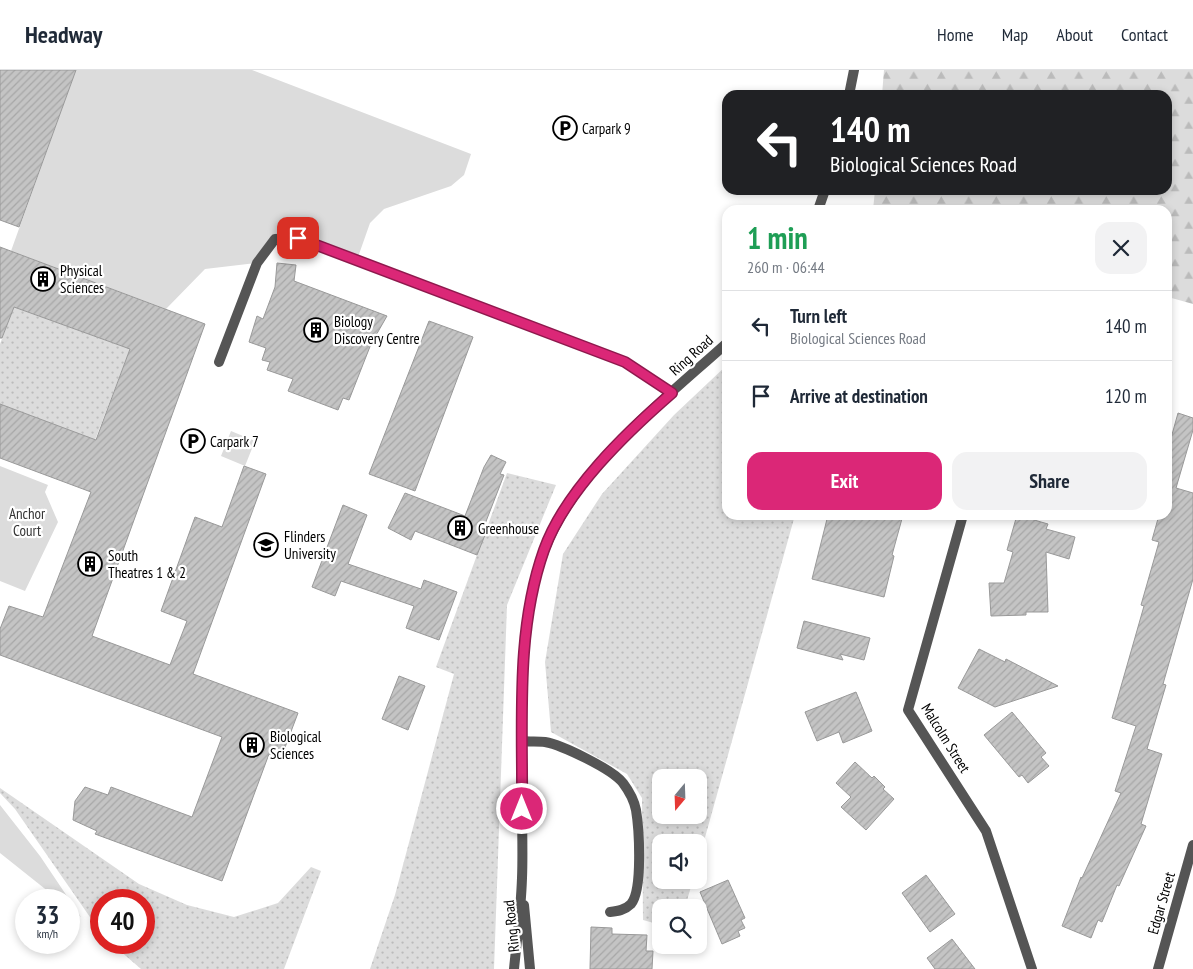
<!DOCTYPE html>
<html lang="en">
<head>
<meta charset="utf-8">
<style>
	:root { --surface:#fff; --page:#f2f2f3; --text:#1f2937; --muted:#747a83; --line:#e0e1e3; --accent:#db2777 }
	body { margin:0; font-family:"PT Sans Narrow",sans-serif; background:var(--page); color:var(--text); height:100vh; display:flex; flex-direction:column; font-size:19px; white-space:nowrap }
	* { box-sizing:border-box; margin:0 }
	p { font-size:16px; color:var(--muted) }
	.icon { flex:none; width:28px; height:28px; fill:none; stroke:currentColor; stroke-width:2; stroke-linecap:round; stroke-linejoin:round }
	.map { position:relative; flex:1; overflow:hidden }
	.details { position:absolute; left:722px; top:135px; width:450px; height:315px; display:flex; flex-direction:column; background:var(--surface); border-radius:15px; box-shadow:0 2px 8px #0003 }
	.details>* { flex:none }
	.top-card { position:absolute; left:722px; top:20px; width:450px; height:105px; border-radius:15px; box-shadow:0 2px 8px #0003; background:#202124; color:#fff; overflow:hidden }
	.needle { width:32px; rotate:199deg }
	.tools { position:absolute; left:652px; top:699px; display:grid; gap:10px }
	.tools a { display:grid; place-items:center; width:55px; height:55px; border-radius:10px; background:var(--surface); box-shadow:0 2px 8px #0003; font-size:25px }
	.speed { position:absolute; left:15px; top:819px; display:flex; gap:10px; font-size:25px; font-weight:700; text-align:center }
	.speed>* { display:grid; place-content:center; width:65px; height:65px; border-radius:50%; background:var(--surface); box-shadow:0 2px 8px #0003; line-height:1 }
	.speed small { font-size:12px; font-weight:400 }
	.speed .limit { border:8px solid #d22; background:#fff; color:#111 }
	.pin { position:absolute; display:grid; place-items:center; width:42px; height:42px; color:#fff; margin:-21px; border-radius:10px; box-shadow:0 2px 8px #0006 }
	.me { position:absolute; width:55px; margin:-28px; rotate:0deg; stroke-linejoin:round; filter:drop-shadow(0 0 4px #0008) }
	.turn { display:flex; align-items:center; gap:18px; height:105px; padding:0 25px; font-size:22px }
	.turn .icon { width:65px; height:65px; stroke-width:2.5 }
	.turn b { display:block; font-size:35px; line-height:42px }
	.round { display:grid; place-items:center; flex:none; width:52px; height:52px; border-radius:15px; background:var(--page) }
	.summary { display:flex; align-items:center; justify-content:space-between; height:85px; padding:0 25px }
	h1 { font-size:30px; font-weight:700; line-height:38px; color:#1e9e55 }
	.primary-button { display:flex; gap:10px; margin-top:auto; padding:10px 25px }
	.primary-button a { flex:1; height:58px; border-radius:15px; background:var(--accent); color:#fff; font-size:20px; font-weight:700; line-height:58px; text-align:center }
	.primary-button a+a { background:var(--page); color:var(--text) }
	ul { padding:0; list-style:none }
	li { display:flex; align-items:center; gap:15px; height:70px; padding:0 25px; border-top:1px solid var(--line) }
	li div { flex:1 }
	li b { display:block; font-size:19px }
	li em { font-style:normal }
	header { display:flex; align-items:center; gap:30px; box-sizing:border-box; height:70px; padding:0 25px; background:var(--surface); border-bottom:1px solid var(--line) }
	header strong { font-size:24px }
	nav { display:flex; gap:28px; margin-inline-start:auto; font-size:18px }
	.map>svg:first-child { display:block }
	.grass { fill:url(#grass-dots); fill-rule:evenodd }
	.forest { fill:url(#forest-firs) }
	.green { fill:#dcdcdc }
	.building { fill:url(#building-hatch); stroke:#999 }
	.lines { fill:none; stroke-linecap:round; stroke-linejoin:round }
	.service { stroke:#555; stroke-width:10 }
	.minor { stroke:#555; stroke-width:10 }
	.tertiary { stroke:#555; stroke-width:10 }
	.route-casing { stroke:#8e194d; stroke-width:12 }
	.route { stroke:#db2777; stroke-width:9 }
	.labels { text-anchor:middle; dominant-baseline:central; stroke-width:4.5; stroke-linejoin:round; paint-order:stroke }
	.poi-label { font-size:15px; fill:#000; stroke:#fff; text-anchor:start }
	.street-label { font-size:15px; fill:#000; stroke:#fff }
	.park-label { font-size:15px; fill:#333; stroke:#fff }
</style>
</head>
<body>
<header>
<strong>Headway</strong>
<nav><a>Home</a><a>Map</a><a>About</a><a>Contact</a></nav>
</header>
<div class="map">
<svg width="1193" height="899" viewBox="0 0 1193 899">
	<defs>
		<pattern id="grass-dots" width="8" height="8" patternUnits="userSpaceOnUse" patternTransform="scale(1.25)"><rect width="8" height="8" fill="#dcdcdc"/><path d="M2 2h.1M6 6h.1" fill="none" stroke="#bbb" stroke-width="1.8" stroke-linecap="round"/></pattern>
		<pattern id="forest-firs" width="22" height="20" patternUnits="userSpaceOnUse" patternTransform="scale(1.25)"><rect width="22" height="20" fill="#dcdcdc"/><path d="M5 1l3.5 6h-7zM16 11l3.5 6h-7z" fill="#bbb"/></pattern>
		<pattern id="building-hatch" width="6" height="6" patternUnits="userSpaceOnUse" patternTransform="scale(1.25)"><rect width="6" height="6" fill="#c4c4c4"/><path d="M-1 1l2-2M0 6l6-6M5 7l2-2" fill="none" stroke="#a7a7a7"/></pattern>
	</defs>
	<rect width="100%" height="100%" fill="#fff"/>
	<!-- grass -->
	<path class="grass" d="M14,237L130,279L95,370L0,334V274Z
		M727,295L728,445H795L699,789V772H661V810H693L685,837L661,838V855L643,850L642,728L627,704L551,662L545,592L563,484L602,424L674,345ZM661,708H699V745H661Z
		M507,403L556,415L507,535L494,899H370L395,825L454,604L436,597Z
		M0,718L139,814L187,835L234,847L278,833L311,797L321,801L284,899H141L111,873L144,872V830H101V863L15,739L0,723Z"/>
	<!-- forest -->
	<path class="forest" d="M884,0H1193V234L1168,227V140H873L875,120H1168V25H882Z"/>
	<!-- green -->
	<path class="green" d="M76,0H252L471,84L464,105L451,116L384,139L370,153L357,190L298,168L275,169L257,193L205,199L166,239L11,181Z
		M231,361L255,371L245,396L221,386Z
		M0,396L48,415L45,422L58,452L25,521L0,511Z
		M0,735L40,786L81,847L69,838V830H59L0,783Z"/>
	<!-- building -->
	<path class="building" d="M0,0H76L19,157L0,150Z
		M0,177L205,254L92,566L170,595L187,551L161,541L195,447L222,457L244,396L266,404L193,604L298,643L281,688L269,684L222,811L95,764L97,761L73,750L75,731L85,717L108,725L111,717L192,747L222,667L0,585V559L9,536L43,547L91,422L0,388V334L96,370L130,279L14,237L2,268H0Z
		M277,193L296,195L294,211L387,246L371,274L349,330L343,328L338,340L288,321L293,309L267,300L270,292L262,290L266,278L249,272L257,246L263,249L275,217Z
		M429,251L473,267L415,421L369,404Z
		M1178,343L1193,348V360L1176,418L1193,423V509L1163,614L1166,615L1147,679L1162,684L1141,754L1146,756L1119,816L1117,815L1102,852L1098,850L1091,868L1062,856L1081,807L1082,808L1121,723L1115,721L1136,656L1112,648L1144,536L1141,535L1159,472L1152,470L1159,445H1168V379Z
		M491,385L506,392L500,404L504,405L485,454L489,455L477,485L415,461L411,470L388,458L405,423L465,446L484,397Z
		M343,435L367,445L348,494L421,519L424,510L457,522L439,570L406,558L414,536L341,511L335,526L312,517Z
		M828,445H903L892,485L894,486L884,527L812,509Z
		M1017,445L1048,454L1046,459L1075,467L1069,489L1046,482L1048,542H1026V545L991,546L989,513H1004L1013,482L1007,480Z
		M804,551L870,568L864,590L840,584L843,590L797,578Z
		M979,579L1005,592L1006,589L1058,616L995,637L958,618Z
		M399,606L425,616L408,660L382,649Z
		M856,622L872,661L843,673L839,662L817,671L805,642Z
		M1012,642L1046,683L1041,687L1049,696L1028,713L1022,705L1019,707L984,665Z
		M855,692L872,708L874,706L885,717L883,719L894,729L866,760L841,737L851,727L836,713Z
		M926,805L955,844L930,862L902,823Z
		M728,810L745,848L741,850L745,858L738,861L740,866L722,874L700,822Z
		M591,857L612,858V864L647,865L646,881H653L652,899H590Z
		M952,869L975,899H935L927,888Z"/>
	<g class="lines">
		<!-- service -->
		<path class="service" d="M522,671C530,672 538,671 545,672C562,675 612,699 623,713C629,721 634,730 636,740C639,758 643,820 631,834C625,840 618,841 610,842"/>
		<!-- minor -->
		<path class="minor" d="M219,292L257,193L275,169L298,168L625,292L672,323
			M963,445L908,640L986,761L1032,899
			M1158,899L1193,775"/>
		<!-- tertiary -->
		<path class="tertiary" d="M849,25L854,0
			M818,140L825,120
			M524,835L530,899
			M514,899C517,869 521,839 522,808C523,784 522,760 522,736C523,649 513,532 557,453C597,381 667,327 728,272"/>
	</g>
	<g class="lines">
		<!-- route casing -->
		<g class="route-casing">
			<path id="route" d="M298,168L625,292L672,323C626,363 565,421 544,480C515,562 523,653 522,739"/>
		</g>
		<!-- route -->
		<use href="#route" class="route"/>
	</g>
	<!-- icons -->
	<defs>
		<g id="parking-ring" transform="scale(1.25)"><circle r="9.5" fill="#fff" stroke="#000" stroke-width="1.5"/><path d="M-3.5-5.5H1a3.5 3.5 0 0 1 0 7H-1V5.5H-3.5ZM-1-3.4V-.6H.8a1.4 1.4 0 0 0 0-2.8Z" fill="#000"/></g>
		<g id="building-ring" transform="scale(1.25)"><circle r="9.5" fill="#fff" stroke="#000" stroke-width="1.5"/><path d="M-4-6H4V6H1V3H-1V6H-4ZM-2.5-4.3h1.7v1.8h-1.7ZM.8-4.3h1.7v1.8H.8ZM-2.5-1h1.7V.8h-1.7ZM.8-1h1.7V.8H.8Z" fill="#000"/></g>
		<g id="university-ring" transform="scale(1.25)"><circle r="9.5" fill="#fff" stroke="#000" stroke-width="1.5"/><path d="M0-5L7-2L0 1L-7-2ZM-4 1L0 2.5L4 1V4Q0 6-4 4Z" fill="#000"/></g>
	</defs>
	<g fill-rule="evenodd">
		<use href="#parking-ring" x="565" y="58"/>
		<use href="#building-ring" x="43" y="209"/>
		<use href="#building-ring" x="316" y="260"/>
		<use href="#parking-ring" x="193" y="371"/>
		<use href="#building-ring" x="460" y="458"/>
		<use href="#university-ring" x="266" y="475"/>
		<use href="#building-ring" x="90" y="494"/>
		<use href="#building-ring" x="252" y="675"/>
	</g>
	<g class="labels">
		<!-- poi labels -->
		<g class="poi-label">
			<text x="582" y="58">Carpark 9</text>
			<text x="60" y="200">Physical<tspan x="60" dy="17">Sciences</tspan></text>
			<text x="334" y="251">Biology<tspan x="334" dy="17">Discovery Centre</tspan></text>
			<text x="210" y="371">Carpark 7</text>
			<text x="478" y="458">Greenhouse</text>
			<text x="284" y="466">Flinders<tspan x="284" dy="17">University</tspan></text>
			<text x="108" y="485">South<tspan x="108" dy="17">Theatres 1 &amp; 2</tspan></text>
			<text x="270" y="666">Biological<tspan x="270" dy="17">Sciences</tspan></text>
		</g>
		<!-- street labels -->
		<g class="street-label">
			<text transform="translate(691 285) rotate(-42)">Ring Road</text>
			<text transform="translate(946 668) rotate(58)">Malcolm Street</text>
			<text transform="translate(1161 833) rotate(-74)">Edgar Street</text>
			<text transform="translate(511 856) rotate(-96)">Ring Road</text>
		</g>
		<!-- park labels -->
		<g class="park-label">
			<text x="27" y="443">Anchor<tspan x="27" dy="17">Court</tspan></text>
		</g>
	</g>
</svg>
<div class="tools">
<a><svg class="needle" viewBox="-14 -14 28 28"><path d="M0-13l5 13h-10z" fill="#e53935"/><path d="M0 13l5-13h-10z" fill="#747a83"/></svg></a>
<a><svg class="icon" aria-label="sound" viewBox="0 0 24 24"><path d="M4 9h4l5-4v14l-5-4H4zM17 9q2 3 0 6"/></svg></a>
<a><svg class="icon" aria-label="search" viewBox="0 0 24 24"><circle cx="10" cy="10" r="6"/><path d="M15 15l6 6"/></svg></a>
</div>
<div class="speed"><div>33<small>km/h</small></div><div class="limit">40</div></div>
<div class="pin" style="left:298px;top:168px;background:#d93025"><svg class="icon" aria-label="arrive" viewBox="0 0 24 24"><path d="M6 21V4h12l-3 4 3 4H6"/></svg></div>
<svg class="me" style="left:522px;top:739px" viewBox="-20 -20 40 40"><circle r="17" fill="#db2777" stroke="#fff" stroke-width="3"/><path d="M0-11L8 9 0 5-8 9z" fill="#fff"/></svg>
<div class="top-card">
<div class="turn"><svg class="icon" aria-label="left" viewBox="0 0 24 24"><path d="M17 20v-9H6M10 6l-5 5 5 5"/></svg><div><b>140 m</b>Biological Sciences Road</div></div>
</div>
<section class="details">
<div class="summary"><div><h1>1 min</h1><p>260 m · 06:44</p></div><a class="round"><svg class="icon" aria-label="close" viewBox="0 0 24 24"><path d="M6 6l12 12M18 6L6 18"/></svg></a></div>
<ul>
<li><svg class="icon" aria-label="left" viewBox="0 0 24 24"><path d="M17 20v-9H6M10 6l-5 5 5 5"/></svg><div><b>Turn left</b><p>Biological Sciences Road</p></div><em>140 m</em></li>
<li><svg class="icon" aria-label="arrive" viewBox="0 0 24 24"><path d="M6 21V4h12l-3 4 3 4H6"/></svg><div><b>Arrive at destination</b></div><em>120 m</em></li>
</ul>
<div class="primary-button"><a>Exit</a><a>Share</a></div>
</section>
</div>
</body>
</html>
